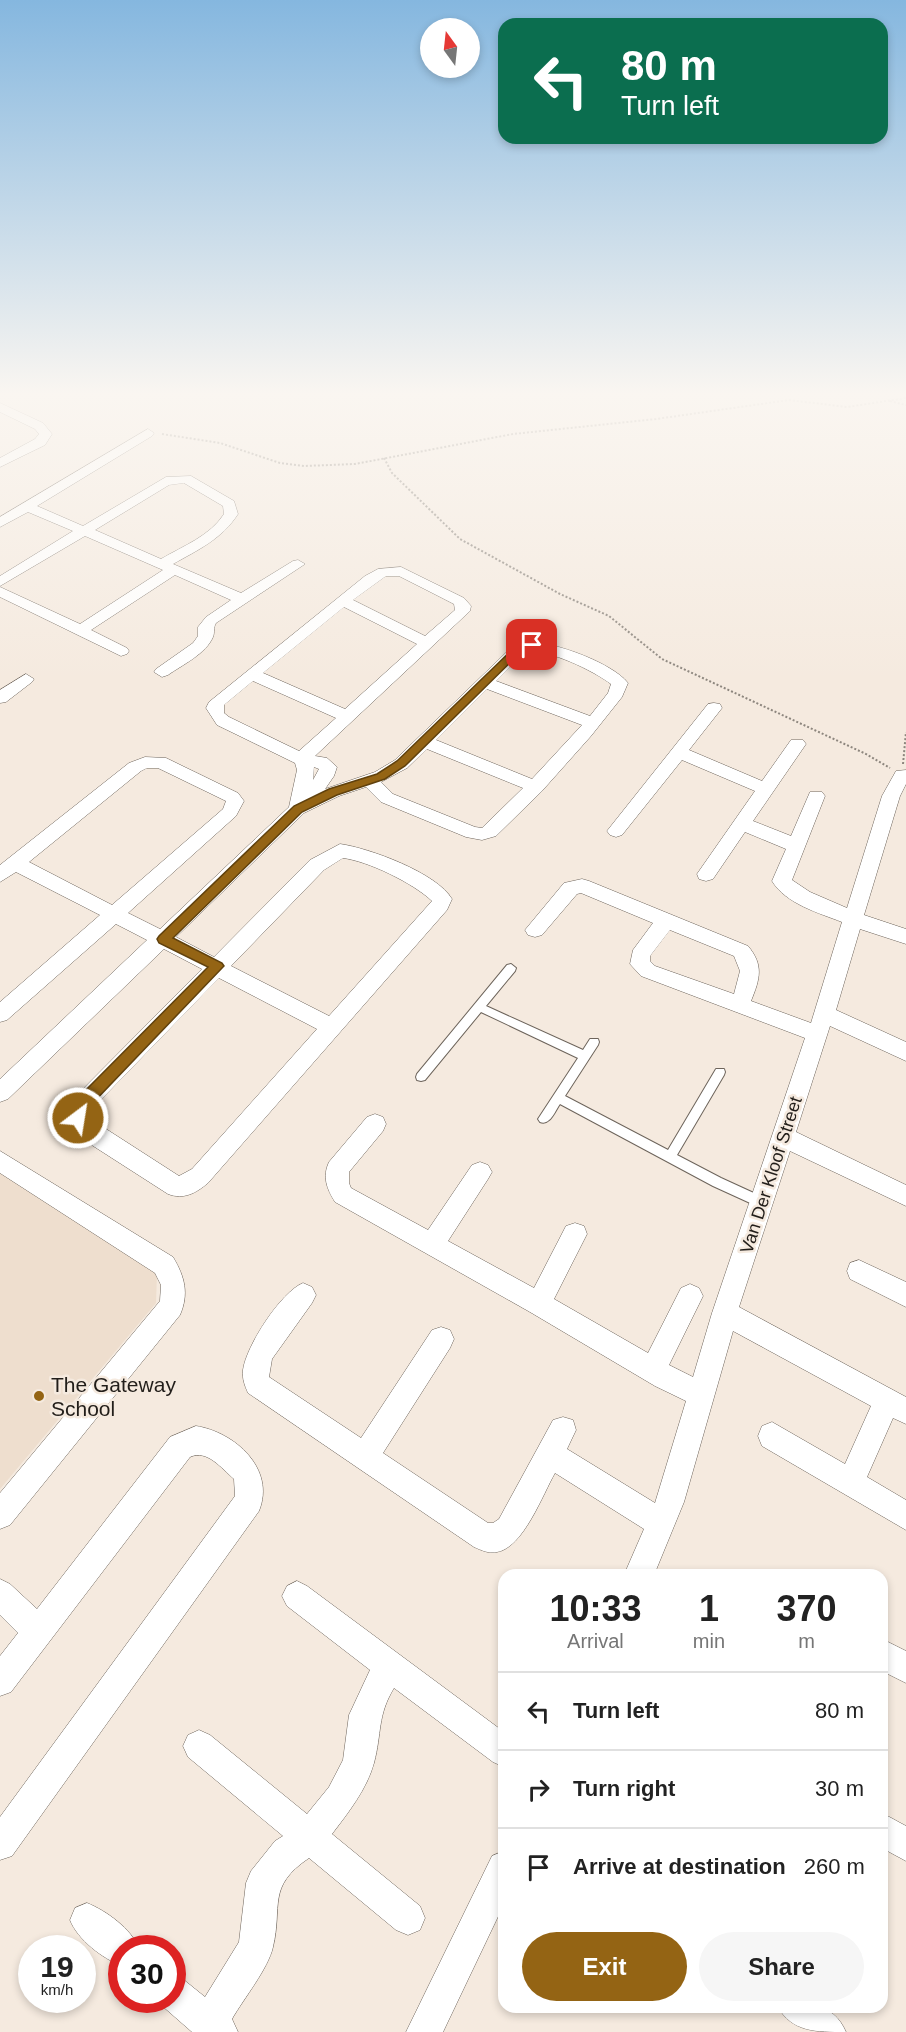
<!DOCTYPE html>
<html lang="en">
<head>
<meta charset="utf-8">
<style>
	:root { --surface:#fff; --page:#f6f6f6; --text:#222; --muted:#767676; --line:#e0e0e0; --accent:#946414 }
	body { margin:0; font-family:Arial,sans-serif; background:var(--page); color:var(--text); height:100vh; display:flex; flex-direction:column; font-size:22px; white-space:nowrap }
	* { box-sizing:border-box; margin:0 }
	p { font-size:20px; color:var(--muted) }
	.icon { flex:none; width:33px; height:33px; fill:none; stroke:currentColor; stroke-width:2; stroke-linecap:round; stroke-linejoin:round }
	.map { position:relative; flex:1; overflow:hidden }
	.sheet { position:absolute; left:498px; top:1569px; width:390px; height:444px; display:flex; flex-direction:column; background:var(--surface); border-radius:18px; box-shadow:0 3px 9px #0003 }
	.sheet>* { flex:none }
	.top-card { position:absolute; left:498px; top:18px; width:390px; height:126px; border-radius:18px; box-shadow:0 3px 9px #0003; background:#0b6e4f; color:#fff; overflow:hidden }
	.needle { width:39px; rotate:345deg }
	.buttons { position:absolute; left:420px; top:18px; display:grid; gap:12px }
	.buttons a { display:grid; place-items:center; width:60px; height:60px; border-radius:50%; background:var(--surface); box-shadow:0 3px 9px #0003; font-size:30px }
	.speed { position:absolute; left:18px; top:1935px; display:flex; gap:12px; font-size:30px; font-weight:700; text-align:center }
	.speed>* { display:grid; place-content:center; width:78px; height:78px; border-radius:50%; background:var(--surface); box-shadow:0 3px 9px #0003; line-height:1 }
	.speed small { font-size:15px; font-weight:400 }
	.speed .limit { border:9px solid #d22; background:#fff; color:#111 }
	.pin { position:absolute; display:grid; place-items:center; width:51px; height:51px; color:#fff; margin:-26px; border-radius:12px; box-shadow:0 3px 9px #0006 }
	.me { position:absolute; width:66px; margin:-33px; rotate:31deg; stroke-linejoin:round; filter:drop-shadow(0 0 4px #0008) }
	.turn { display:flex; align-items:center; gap:21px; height:126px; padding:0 24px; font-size:27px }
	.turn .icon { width:78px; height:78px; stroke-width:2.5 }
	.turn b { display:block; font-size:42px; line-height:51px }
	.eta { display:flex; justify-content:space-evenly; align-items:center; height:102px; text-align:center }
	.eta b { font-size:36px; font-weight:700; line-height:42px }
	.action { display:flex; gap:12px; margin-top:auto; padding:12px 24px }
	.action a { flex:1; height:69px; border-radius:36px; background:var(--accent); color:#fff; font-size:24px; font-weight:700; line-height:69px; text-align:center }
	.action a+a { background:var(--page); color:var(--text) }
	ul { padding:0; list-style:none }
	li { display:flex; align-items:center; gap:18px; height:78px; padding:0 24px; border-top:2px solid var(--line) }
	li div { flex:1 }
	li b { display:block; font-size:22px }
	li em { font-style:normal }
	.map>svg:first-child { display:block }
	.built { fill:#eedece }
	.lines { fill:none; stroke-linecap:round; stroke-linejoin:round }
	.service-casing { stroke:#6d645b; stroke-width:2 }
	.minor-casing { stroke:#6d645b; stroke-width:1 }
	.path { stroke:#8d867e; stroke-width:2; stroke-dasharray:2 2; stroke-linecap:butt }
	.service { fill:#fff; fill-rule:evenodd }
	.minor { fill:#fff; fill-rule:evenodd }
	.route { fill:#946414; stroke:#60410d; stroke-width:1.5 }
	.poi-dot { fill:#946414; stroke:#f5eadf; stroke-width:2 }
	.labels { text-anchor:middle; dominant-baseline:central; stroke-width:5; stroke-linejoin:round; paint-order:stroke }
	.street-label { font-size:18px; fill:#221e1a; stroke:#f5eadf }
	.near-poi-label { font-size:21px; fill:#221e1a; stroke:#f5eadf; text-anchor:start }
</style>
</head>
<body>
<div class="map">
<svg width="906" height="2032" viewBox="0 0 906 2032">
	<rect width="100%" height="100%" fill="#f5eadf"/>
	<!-- built -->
	<path class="built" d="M0,1171L157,1274L156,1303L0,1489Z"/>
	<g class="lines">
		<!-- service casing -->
		<g class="service-casing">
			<path id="service" d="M511,964L516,968L515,971L486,1006L583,1050L590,1039H598L599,1042L598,1045L565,1096L668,1150L716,1069H724L725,1072L724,1075L677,1155L721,1178L767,1199L769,1203L767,1207L763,1208L759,1207L713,1186L560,1104C555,1111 550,1126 540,1122L538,1119L540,1116L578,1058L481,1012L425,1080L421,1081L417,1080L416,1077L417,1074L507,965Z"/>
		</g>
		<!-- minor casing -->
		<g class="minor-casing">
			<path id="minor" d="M0,403L43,423L52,434L45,445L0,467V458L35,439L39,434L35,429L0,412Z
				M148,429L154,433L152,436L37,506L83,526L166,477L191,476L234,501L238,514C222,539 198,550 173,564L241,593L293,561L298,560L305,564L216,623C213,628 215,632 213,637C206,654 182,665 168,675L162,677L154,672L156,669L193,643L198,636V627L206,617L231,600L175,575L91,630L127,648L129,651L127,654L121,656L0,597V587L80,624L163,570L85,536L0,586V576L73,531L28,512L0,527V517ZM184,483L223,506L224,514C210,536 183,546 161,559L95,530L169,485Z
				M401,567L464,598L471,606L470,611L315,756L327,758L337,767L334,776L325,789L375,772L395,760L516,643C542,636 612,662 628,683L622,697L591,736L542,791L496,836L482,840L466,837L381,802L366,787L339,796L304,813L176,937L214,957L310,860L340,844C369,848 437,873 452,899L447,910L208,1183C196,1193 184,1200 168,1194L73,1133L67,1118L76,1096L202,969L164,949L8,1099L0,1102V1079L147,940L116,924L7,1020L0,1022V1002L100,915L16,872L0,882V865L129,763L145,757L166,758L238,793L244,801L236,816L128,913L160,929L289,807L297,770L295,763L217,725L206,708L209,702L365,576L378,569ZM386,576H399L454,604L455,610L425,636L353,600ZM344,607L417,644L345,709L263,673ZM526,651C551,650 592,670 611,684L608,693L590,716L496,681ZM253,681L336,718L299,751L229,717L224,713V705ZM487,689L582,725L532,779L436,740ZM427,749L523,788L482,828L475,827L393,794L381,782L407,768ZM314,767L319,769L313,780ZM147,768H158L226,801L223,809L112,905L29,862L141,771ZM343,858C368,861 413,883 432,901L329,1016L231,966L324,870ZM219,978L317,1029L192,1169L179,1176L89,1118L93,1108Z
				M26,674L34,679L32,682L6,702L0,703V690Z
				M714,703L720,704L722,708L689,750L762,781L791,740H803L806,744L753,821L791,836L810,792H822L825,796L792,880L810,892L847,908L882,796L896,771L906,770V784L900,796L864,915L906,929V944L860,929L836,1010L906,1042V1061L830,1026L796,1132L906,1185V1206L790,1151L739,1307L906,1397V1424L893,1418L867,1477L906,1500V1530L762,1446L758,1436L762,1426L772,1422L845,1464L871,1406L733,1331L684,1502L654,1575H624L644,1529L555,1473C543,1494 523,1548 497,1552C489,1554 481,1550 474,1547L248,1393C245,1386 242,1379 243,1370C246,1346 281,1292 303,1283L312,1287L316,1295L312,1303L272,1359L269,1377L361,1438L432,1330L441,1327L450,1330L454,1339L450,1348L383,1453L488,1523H493L499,1519L553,1420L563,1417L573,1420L576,1430L567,1449L655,1503L686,1401L655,1386L530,1312L335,1202C327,1189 322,1177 329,1162L367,1117L375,1114L383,1117L386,1124L383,1131L349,1172V1183L351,1188L428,1230L472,1165L480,1162L488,1165L492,1172L488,1179L448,1241L534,1288L566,1226L575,1223L584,1226L587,1234L554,1299L648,1353L681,1288L690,1284L699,1288L703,1296L669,1365L693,1377L712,1313L805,1038L641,976L630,964L633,950L653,923L581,893L577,894L542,935L535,937L528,935L525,930L564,883L582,879L589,881L748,946C764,965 760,979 751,1001L811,1023L842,922C819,913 786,904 772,881L786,849L745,832L713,879L706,881L699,879L697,874L755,791L682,760L622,835L616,837L610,835L607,831L708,704ZM670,930L734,956L740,971L734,994L655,966L650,961V956Z
				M0,1151L173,1257C185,1277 189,1294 180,1315L10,1525L0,1529V1493L160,1301L161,1285L155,1273L0,1173Z
				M859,1260L906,1282V1307L850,1279L847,1271L850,1263Z
				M196,1426C235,1432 276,1469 259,1511L12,1856L0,1860V1817L235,1496L234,1479C221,1468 207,1449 190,1457L11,1692L0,1696V1656L18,1633L0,1615V1579L10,1584L37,1609L170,1437Z
				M297,1581L307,1586L504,1732V1767L493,1762L394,1688C377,1716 382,1733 374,1763C367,1789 348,1813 332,1834L420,1906L425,1918L420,1930L408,1935L396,1930L309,1858C266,1887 283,1906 273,1947C268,1969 244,1998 232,2019L238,2032H192L160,2004L158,2000H172V1975L184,1980L205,1997L239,1942L246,1883L251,1871L275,1841L283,1836L188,1757L183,1746L188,1735L199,1730L210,1735L307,1814L329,1787L343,1760L349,1715L370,1670L287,1606L282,1596L287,1586Z
				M882,1639L906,1651V1683L882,1671Z
				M882,1813L906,1826V1861L882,1848Z
				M504,1851V1904L443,2032H406L492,1856Z
				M87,1903C107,1911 131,1929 139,1948H122V1966C102,1958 78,1940 70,1920L75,1908Z
				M778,2007C808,2007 832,2000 846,2032C816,2032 792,2032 778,2007Z"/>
		</g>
		<!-- path -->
		<path class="path" d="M890,401L906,405
			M162,434L220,443L280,463L304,466L355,464L513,434L656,419L789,400L847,407L906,398
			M384,458L392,473L460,539L560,594L609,616L662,659L866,754L890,768
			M903,764L906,732"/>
		<!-- service -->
		<use href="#service" class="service"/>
		<!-- minor -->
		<use href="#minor" class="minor"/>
	</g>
	<!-- sky -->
	<linearGradient id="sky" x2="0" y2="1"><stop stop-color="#85b7df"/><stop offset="0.58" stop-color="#faf6f1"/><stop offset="1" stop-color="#faf6f1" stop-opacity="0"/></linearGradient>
	<rect width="906" height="679" fill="url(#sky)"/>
	<!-- route -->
	<path class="route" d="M532,642L537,645L535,647L523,650L405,766L385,779L337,795L302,812L173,938L222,963L224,966L90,1106L84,1122L78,1124L73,1122L71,1118L78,1098L208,967L159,943L157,939L159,936L294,806L329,789L377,774L397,761L516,646Z"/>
	<!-- markers -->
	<circle class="poi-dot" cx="39" cy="1396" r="6"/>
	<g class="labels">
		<!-- street labels -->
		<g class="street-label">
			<text transform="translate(771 1175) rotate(-72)">Van Der Kloof Street</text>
		</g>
		<!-- near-poi labels -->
		<g class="near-poi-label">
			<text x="51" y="1384">The Gateway<tspan x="51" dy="24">School</tspan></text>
		</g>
	</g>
</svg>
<div class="buttons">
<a><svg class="needle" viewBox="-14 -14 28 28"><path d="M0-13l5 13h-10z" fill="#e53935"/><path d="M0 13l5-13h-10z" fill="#767676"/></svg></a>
</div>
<div class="speed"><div>19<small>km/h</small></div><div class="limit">30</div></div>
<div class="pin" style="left:532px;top:645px;background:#d93025"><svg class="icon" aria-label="arrive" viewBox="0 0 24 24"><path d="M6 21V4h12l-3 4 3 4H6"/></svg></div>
<svg class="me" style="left:78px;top:1118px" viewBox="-20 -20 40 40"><circle r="17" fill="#946414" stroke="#fff" stroke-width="3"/><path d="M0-11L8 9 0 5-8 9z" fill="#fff"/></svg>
<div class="top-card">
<div class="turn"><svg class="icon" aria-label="left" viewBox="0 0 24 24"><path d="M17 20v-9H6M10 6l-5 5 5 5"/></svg><div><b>80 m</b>Turn left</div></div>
</div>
<section class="sheet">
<div class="eta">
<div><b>10:33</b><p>Arrival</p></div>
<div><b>1</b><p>min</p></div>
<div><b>370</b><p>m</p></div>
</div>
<ul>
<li><svg class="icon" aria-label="left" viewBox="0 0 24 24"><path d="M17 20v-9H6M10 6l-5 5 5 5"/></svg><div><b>Turn left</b></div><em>80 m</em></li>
<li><svg class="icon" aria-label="right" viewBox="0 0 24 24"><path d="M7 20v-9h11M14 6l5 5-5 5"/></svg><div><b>Turn right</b></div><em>30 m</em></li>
<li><svg class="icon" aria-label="arrive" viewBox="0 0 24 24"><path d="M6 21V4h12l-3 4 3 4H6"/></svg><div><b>Arrive at destination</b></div><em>260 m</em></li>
</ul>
<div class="action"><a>Exit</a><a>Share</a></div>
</section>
</div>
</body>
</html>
